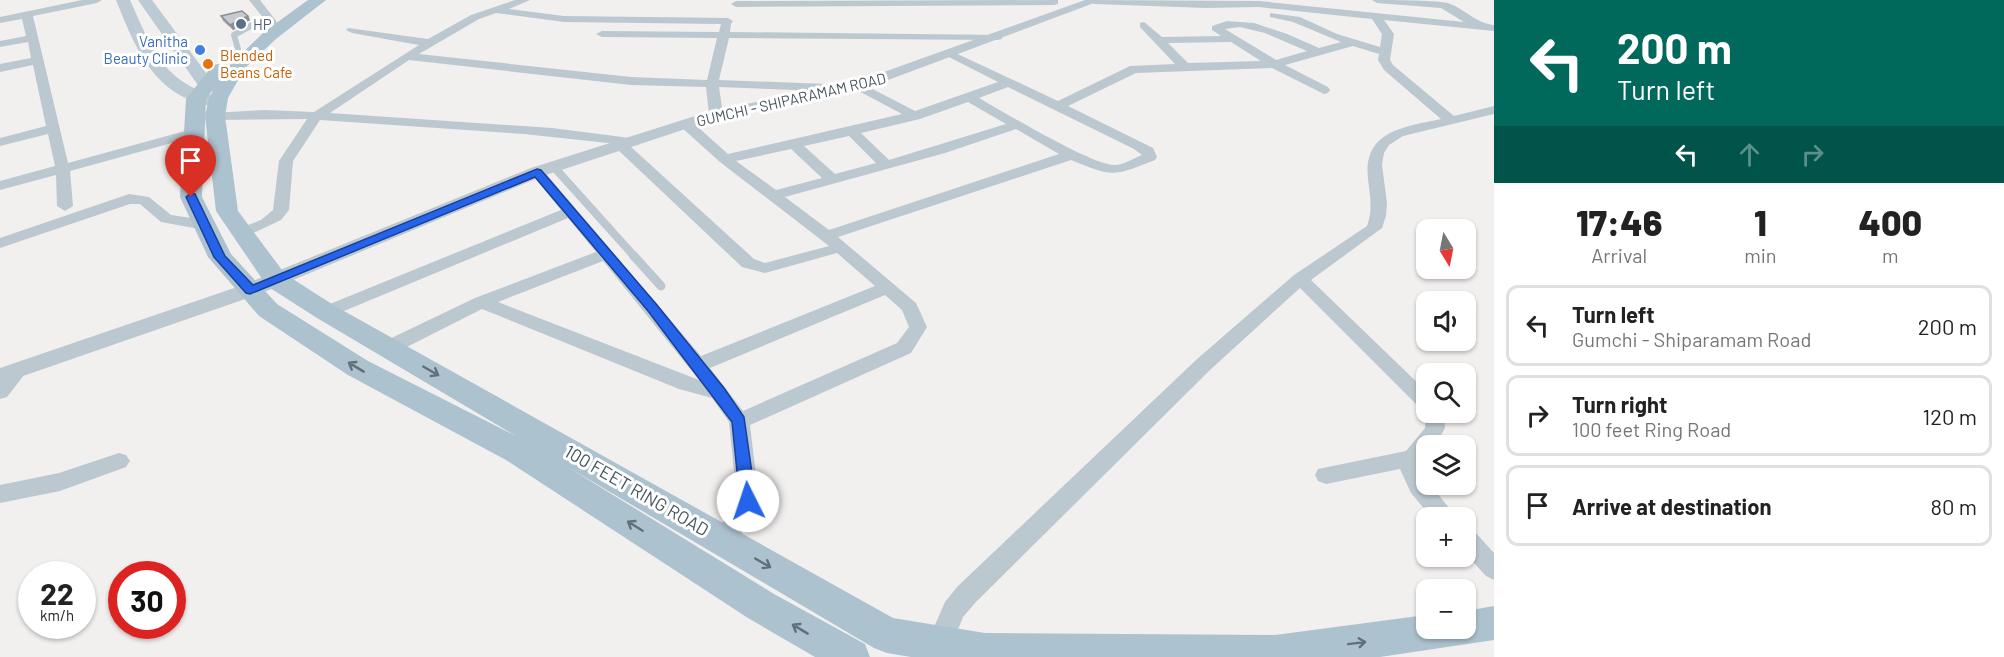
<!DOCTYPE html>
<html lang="en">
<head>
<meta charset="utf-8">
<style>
	:root { --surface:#fff; --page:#f6f6f6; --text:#222; --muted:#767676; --line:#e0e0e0 }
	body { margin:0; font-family:Barlow,sans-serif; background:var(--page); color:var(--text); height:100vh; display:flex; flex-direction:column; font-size:22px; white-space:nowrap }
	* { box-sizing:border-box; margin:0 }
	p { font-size:20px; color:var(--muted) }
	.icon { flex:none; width:33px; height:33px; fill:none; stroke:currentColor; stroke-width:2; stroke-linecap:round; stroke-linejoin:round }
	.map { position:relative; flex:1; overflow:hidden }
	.drawer { display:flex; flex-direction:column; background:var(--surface); width:510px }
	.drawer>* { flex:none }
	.banner { background:#00695c; color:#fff; overflow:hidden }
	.needle { width:39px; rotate:170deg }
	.tools { position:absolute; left:1416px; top:219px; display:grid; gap:12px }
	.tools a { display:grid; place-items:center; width:60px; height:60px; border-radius:12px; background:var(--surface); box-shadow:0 2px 4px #0004; font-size:30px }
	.speed { position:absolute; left:18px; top:561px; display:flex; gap:12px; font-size:30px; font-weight:700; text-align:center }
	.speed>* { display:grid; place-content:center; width:78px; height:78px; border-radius:50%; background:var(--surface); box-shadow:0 2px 4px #0004; line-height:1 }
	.speed small { font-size:15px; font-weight:400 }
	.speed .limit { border:9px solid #d22; background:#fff; color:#111 }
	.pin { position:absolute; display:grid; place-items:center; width:51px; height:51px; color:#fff; margin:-62px -26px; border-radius:50% 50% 50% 0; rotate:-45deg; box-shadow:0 0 6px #0007 }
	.pin .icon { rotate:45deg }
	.me { position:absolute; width:66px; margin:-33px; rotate:356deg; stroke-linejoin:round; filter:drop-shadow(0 0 4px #0008) }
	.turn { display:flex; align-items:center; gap:21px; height:126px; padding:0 24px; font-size:27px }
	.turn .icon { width:78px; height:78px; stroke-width:2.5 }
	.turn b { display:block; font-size:42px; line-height:51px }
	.lanes { display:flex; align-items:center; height:57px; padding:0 24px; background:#0003; justify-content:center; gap:30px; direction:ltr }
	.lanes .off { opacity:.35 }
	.eta { display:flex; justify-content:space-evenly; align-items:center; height:102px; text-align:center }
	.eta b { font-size:36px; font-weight:800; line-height:42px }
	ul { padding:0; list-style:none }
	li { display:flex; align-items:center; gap:18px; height:81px; margin:0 12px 9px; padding:0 12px; border:3px solid var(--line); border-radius:12px }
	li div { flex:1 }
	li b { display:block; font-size:22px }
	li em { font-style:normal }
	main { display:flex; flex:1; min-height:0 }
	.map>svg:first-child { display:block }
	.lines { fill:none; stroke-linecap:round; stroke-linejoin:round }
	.service-far2 { stroke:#bcc8cf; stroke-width:6 }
	.service-far1 { stroke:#bcc8cf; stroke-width:8 }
	.service { stroke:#bcc8cf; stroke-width:9 }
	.minor { fill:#bcc8cf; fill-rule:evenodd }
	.tertiary { fill:#bcc8cf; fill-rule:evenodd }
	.secondary { fill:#bccad4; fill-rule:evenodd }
	.primary { fill:#adc2cf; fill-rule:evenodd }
	.wall { fill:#aaafb2 }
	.shaded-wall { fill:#8b8e91 }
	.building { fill:#c6cbcf; stroke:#8b8e91; stroke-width:1.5 }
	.oneway { stroke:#60707a }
	.route { fill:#2563eb; stroke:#184099; stroke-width:1.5 }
	.service-dot { fill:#5c6f8a; stroke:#fff; stroke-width:2 }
	.shop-dot { fill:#3f7fe0; stroke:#fff; stroke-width:2 }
	.food-dot { fill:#e8710a; stroke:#fff; stroke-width:2 }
	.labels { text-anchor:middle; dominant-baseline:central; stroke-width:6; stroke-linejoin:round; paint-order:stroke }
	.far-service-label { font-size:15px; fill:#4e5e75; stroke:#fff; text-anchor:start }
	.far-shop-label { font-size:15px; fill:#366cbe; stroke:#fff; text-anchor:end }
	.far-food-label { font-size:15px; fill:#c56008; stroke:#fff; text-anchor:start }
	.far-street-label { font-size:15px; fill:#46555d; stroke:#fff }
	.street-label { font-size:18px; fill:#46555d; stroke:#fff }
</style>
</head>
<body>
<main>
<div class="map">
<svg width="1494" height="657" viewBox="0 0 1494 657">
	<rect width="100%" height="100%" fill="#f2efef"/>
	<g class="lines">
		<!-- service-far2 -->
		<path class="service-far2" d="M238,49L234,35L256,23L270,24"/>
		<!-- service-far1 -->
		<path class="service-far1" d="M554,167L634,256"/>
		<!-- service -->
		<path class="service" d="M633,255L661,286"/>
		<!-- minor -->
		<path class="minor" d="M82,0H102L97,3L33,16L68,163L196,128L203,132L201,135L70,171L73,206L65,211L57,206L56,175L0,190V181L55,166L48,134L0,146V138L46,126L33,65L0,72V64L31,58L28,42L0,47V41L26,36L22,19L0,23V17Z
			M249,0H260L277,22L276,24H268Z
			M515,0H530L509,9L564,16L728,18L733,21L731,24L730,32L1002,35V39L998,40L729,38L719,80L853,85L859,82L915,111L998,82L947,56V52L951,51L1058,101L1130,66L1175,64L1140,27V23L1144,22L1162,37L1221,36L1212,30V26L1227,21L1254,23L1287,34L1319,48L1341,42L1293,22L1270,17V13L1300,17L1337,34L1380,47L1382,34L1372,19L1259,7L1206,8L1095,4L1091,3L1090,0L1259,1L1464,22L1441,8L1377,3L1372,0C1391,0 1431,0 1448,3C1465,9 1475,23 1494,25V31L1384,20L1394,34L1390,60L1393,65L1454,116L1494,106V114L1403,136L1389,145L1384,153L1382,165L1387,203L1386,216L1382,228L1311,280L1426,391V412H1444L1445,428L1435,446H1426V455L1421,467L1426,484H1430L1457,518H1432L1411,493L1400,469L1326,484L1318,481L1315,475L1318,469L1406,451L1425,428L1426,409L1419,407L1300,288L1210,370L975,603L963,617L949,652L940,655L931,652L927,643L945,602L957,587L1196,360L1294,275L1367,226C1373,210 1370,196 1368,179C1363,130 1405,127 1441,119L1384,70L1378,60L1379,54L1353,46L1285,65L1328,87L1330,90L1328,93L1324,94L1272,68L1136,73L1068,106L1153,148L1157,157L1155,160C1112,177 1113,177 1071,160L838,237L916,303L927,327L911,353L750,425L759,501L751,521L730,547L722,550L714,547L711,540C717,526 731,516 737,501L729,422L712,398L679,389L482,309L397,352L390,353L383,352L381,347L383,342L475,298L596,252L568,218L332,316H320L317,312L320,308L561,210L530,172L537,168L542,169L701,356L875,286L837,253L765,273L742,267L617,149V144L524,134L320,120L293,161L289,210L281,220L247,236H235L233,233L235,230L261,220L273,210L279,161L307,119L215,120L210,119L208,116L210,113L265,110L314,112L419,45L352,33L346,30L348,28L428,39L471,15ZM496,13L564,22L721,24L719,32L602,31L596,34L602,37L717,38L707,80L631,77L419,54L479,19ZM1240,27L1265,33L1307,51L1276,60L1225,29ZM1231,42L1261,61L1188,63L1168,43ZM409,60L631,85L706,87L709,114L716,118L723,114L719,87L850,92L855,89L902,114L728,154L691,121H681L679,124L681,127L720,162L829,246L765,263L754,259L630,146L638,145L640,142L638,139L552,128L330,113ZM1008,87L1134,149L1142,155C1134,158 1125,164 1116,165C1096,168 1002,111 979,98ZM968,102L1006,124L889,160L861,133L920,119ZM1016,129L1059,154L829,230L785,197L945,153ZM849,136L876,163L835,174L804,146ZM791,149L822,178L776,190L736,161ZM603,261L699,380L498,302ZM885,295L902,310L909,327L897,343L743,411L710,368Z
			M1058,0V4L1054,5L736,7L731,4L736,1Z
			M129,194L149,197L171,215L205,220L213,225L205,230L161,222L140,204H130L0,248V238Z
			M19,363L26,365L28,370L7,397L0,399V379L12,365Z
			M119,453L126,455L130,461L126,467L60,491L0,503V485L59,473Z
			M1466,528L1474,531L1494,553V580L1486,576L1466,554Z"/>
		<!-- tertiary -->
		<path class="tertiary" d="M1085,0H1102L864,89L719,118L543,176L257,295L0,384V368L243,285L531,168L711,111L856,82Z"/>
		<!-- secondary -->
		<path class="secondary" d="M116,0H130C153,51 163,83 222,98L225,102L222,106C214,108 207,105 199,103C151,90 133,42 116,0Z
			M138,0H152L212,81L228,85L230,89L228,93L222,94L200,88Z"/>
		<!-- primary -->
		<path class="primary" d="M308,0H326L276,39L245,68L228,98L225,116L238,211L285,274L335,306L893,618L985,633L1275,635L1426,615V628H1466V611L1494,606V640L1380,657H911L887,653L874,648L566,466L774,594L865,644L870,657H815L748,618L506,460L348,375L259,316L208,257L180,197L186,99L213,65L219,64L227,68L264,32ZM215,87L209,98L205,116L216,211L267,286L317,318L516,436L368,361L277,304L231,254L202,197L206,99Z"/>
	</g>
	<!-- wall -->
	<path class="wall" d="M221,16H248L250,20L233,30L223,21Z"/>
	<!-- shaded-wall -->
	<path class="shaded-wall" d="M248,16L250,20L233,30L230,25Z"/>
	<!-- building -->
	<path class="building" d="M242,11L248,16L230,25L221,16Z"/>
	<!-- one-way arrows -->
	<defs><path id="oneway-shaft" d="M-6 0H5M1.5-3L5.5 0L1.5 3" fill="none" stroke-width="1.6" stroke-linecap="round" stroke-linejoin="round" transform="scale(1.5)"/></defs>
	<g class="oneway">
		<use href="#oneway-shaft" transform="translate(356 367) rotate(-149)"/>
		<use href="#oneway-shaft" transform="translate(431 371) rotate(30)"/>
		<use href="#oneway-shaft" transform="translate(635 526) rotate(-148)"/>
		<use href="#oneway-shaft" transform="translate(763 563) rotate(30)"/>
		<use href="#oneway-shaft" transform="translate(800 629) rotate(-149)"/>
		<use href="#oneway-shaft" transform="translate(1357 643) rotate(-7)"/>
	</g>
	<!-- route -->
	<path class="route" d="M537,169L541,170L657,305L724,388L744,417L756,501L754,506L748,508L742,506L740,501L732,422L648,311L535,177L250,294L246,293L214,257L186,197L191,193L195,194L225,256L253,285Z"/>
	<!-- markers -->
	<circle class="service-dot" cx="241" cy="24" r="6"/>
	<circle class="shop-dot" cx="200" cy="50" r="6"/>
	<circle class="food-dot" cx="208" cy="64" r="6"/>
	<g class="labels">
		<!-- far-service labels -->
		<g class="far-service-label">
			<text x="253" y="24">HP</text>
		</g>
		<!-- far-shop labels -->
		<g class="far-shop-label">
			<text x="188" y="41">Vanitha<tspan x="188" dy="17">Beauty Clinic</tspan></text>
		</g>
		<!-- far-food labels -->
		<g class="far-food-label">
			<text x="220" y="55">Blended<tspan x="220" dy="17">Beans Cafe</tspan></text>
		</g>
		<!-- far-street labels -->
		<g class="far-street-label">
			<text transform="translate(791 99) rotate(-13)">GUMCHI - SHIPARAMAM ROAD</text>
		</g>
		<!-- street labels -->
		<g class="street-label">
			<text transform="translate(637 490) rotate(30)">100 FEET RING ROAD</text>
		</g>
	</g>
</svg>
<div class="tools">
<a><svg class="needle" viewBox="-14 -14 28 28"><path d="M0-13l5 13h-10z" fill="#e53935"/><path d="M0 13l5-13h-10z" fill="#767676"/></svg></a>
<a><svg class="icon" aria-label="sound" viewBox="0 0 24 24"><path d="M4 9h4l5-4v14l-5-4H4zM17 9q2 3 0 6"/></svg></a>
<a><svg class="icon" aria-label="search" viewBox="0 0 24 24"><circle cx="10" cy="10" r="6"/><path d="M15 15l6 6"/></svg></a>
<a><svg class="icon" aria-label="layers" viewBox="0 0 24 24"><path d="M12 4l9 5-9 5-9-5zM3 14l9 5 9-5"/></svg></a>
<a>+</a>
<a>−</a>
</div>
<div class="speed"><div>22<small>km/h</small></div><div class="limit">30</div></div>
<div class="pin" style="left:191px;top:197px;background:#d93025"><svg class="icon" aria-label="arrive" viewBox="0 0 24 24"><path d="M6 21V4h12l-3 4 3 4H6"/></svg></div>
<svg class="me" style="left:748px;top:501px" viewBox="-20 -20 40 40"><circle r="19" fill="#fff"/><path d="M0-13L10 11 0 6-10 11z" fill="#2563eb"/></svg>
</div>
<section class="drawer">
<div class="banner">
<div class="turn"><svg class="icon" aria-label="left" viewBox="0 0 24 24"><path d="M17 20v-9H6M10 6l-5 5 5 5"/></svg><div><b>200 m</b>Turn left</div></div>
<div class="lanes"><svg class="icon" aria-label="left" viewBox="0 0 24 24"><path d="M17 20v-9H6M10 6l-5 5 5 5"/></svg><svg class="icon off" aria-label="ahead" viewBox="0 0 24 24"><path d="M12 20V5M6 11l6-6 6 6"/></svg><svg class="icon off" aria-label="right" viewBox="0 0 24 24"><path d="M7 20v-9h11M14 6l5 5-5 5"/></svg></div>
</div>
<div class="eta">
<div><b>17:46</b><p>Arrival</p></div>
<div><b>1</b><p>min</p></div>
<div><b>400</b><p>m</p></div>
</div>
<ul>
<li><svg class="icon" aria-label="left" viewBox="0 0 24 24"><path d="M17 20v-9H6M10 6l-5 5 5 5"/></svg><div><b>Turn left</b><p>Gumchi - Shiparamam Road</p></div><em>200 m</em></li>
<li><svg class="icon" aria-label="right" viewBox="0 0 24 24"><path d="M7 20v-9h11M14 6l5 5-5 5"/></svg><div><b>Turn right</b><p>100 feet Ring Road</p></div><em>120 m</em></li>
<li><svg class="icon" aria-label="arrive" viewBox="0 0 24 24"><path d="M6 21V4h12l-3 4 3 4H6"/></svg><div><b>Arrive at destination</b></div><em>80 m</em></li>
</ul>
</section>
</main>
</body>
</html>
